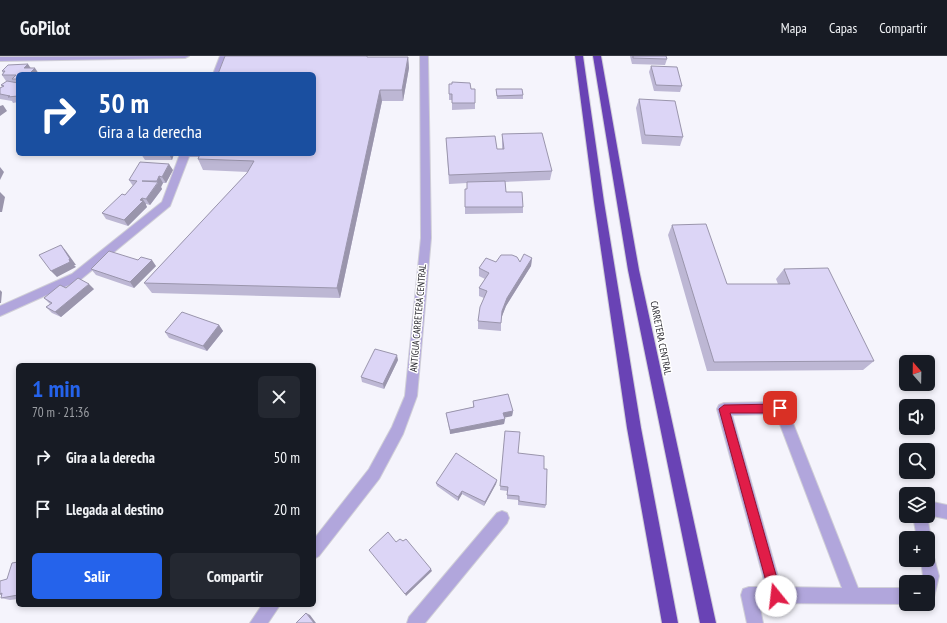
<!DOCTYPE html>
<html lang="es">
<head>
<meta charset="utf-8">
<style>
	:root { --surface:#171b24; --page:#242831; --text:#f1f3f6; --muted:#9ea1a6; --line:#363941; --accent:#2563eb }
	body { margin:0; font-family:"PT Sans Narrow",sans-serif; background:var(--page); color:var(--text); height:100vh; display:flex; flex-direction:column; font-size:15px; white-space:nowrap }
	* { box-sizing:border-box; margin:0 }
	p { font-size:13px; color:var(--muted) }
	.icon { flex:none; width:22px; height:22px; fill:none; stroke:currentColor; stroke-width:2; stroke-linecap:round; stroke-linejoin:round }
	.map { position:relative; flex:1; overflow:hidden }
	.panel { position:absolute; left:16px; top:307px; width:300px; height:244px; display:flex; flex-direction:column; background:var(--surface); border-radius:6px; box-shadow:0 2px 6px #0003 }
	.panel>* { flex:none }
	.guide { position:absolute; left:16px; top:16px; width:300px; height:84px; border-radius:6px; box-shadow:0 2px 6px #0003; background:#1a4fa0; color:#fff; overflow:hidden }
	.needle { width:26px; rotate:340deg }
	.fabs { position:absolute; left:899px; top:299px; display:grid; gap:8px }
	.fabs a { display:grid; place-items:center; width:36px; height:36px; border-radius:6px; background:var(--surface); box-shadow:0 2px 6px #0003; font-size:20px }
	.pin { position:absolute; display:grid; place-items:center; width:34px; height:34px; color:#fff; margin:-17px; border-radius:8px; box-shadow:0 2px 6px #0006 }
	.me { position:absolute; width:44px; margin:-22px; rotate:344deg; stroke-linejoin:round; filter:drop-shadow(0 0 3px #0008) }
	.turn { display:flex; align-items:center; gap:14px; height:84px; padding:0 16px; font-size:18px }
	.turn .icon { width:52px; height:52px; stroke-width:2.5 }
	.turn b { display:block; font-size:28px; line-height:34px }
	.round { display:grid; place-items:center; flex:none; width:42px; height:42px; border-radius:6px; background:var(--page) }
	.head { display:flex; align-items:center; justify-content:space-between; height:68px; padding:0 16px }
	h1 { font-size:24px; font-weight:600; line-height:30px; color:var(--accent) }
	.cta { display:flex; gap:8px; margin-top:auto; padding:8px 16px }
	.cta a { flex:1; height:46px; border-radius:6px; background:var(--accent); color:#fff; font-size:16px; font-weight:600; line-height:46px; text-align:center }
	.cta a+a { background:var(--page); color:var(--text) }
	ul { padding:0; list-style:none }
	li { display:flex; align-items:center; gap:12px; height:52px; padding:0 16px }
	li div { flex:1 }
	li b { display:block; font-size:15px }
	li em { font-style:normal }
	header { display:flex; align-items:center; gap:24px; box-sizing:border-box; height:56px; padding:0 20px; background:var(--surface); border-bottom:1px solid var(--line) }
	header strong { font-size:19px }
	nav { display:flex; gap:22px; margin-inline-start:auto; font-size:14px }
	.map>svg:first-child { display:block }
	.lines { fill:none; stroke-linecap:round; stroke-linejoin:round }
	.minor-casing { stroke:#d0cfd7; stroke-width:2 }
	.highway-casing { stroke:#d0cfd7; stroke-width:2 }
	.minor { fill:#b1a6dc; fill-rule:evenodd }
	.highway { fill:#6943b5; fill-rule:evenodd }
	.wall { fill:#bdb7d4 }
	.shaded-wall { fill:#9a95ac }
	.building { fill:#dcd5f6; stroke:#9a95ac }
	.route { fill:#e11d48; stroke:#92132f }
	.labels { text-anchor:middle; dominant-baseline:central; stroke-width:3; stroke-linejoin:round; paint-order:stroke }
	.street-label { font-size:10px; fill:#2a2930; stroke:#fff }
</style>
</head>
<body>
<header>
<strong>GoPilot</strong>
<nav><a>Mapa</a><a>Capas</a><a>Compartir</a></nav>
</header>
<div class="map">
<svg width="947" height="567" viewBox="0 0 947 567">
	<rect width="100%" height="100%" fill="#f5f4fc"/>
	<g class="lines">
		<!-- minor casing -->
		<g class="minor-casing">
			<path id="minor" d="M189,0L185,2L0,5V1Z
				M220,0H228L221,18H213Z
				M420,0H428L431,182L417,340L403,378L379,423L319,500L314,503V483L369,413L392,371L405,340L421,182Z
				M180,98H190L170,150L80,224L0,260V250L72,218L162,146Z
				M780,346L785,348L787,352L858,532H906V548L759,547L763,567H747L741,539L743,533L749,531H766L717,353L719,349L724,347ZM776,358L842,532L781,531L732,359Z
				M928,445L947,449V463L928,459Z
				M502,455L507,457L509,462L507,467L425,567H407L409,561L497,457Z
				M913,460H927L931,482L929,487L928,488V482H917Z
				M928,495L933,498L939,520L934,541L928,543V526H922L923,520L921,504H928Z
				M262,549H280L268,567H250Z"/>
		</g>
		<!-- highway casing -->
		<g class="highway-casing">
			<path id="highway" d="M575,0H583L604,146L641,372L678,567H662L627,372L594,146Z
				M593,0H601L639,214L716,567H700L628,214Z"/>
		</g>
		<!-- minor -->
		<use href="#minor" class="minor"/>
		<!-- highway -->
		<use href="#highway" class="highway"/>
	</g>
	<!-- wall -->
	<path class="wall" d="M630,0H666L667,3L665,9L632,8Z
		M368,1H408L409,12L403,45H382L340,242L152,237L144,227L248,116L203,114L198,103L199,101H189L187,98H314Z
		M8,9L18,18V46L13,47L12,45L0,43V32L2,31L1,29L7,25H6L2,19L3,17L2,15Z
		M651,10L682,30L680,36L654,35L649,16Z
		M471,33L475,47V53L452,54V44H449V38Z
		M496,33L523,39V43H497Z
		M639,43L683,81L680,90L642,88L636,52Z
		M502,78L552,115L550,124L505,126L506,136L523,151V157L465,158V133H467V127L449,128L446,82L497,93H502Z
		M141,98H174L172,104H145Z
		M173,114L166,127H163L161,131L162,133L150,149L146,148V149L147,151L128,170L106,163L102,157L125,139L133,130L129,124Z
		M672,169L727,228H778L776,223L784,213L874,305L863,314L707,315L668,179Z
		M532,202L531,210L506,250L501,262V275L478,273V265L484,242L479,240V232L485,223L479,220V212L496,206H520Z
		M156,210L134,232L96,219L91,213Z
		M66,232L94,233L61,261L52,257L46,251L50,248L44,242Z
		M219,269L223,275L207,295L169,282L165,276Z
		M398,304L384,333L362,326L361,321Z
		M473,345L513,355L512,360L504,361L505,363L504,368L450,378L446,357L473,351Z
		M505,375L518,397L544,413L546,449L545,452L518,449V444L507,443V435L500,434Z
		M497,424L496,428L484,450L462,438L458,445L437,430L436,427Z
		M18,506V543L10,544L1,542L2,539H0V526L7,523Z"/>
	<!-- shaded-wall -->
	<path class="shaded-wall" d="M408,1L409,12L403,45L402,34Z
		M28,8L32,14L24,12Z
		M35,12L39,18H29Z
		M380,34L382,45L340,242L337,232Z
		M3,49L7,55L0,60V50Z
		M169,98H174L172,104Z
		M169,108L173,114L166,127L162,121Z
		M0,111L4,116L0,124Z
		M159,120L163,127L161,131L162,133L150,149L146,143L158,127L157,125Z
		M0,136L5,141L2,156H0Z
		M142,142L146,148V149L147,151L128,170L124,164Z
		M61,189L66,195L76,209H74L76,211L57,221L51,215L69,203Z
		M532,202L531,210L506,250L501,263L502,255L507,242Z
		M152,204L156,210L134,232L130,226Z
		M89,228L94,233L61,261L55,256Z
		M0,234L2,236L1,247H0Z
		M219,269L223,275L207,295L203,290Z
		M397,299L398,304L384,333L383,328Z
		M513,355L512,360L503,362V357Z
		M505,363L504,368L450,378V374Z
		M497,424L496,428L484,450L485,446Z
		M462,435V438L458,445V441Z
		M431,513L432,515L406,540L405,538Z
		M306,557L310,559L316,567H314Z"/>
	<!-- building -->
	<path class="building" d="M225,0H367V1H408L402,34H380L337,232L144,227L247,117L254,105L198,103L200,98H314V18H218Z
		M633,0H666L667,3L633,2Z
		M28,8L24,12H35L29,18H18V23H12L16,19H2L5,15H2L8,9Z
		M651,10L677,11L682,30L656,29Z
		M7,25L18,27V40L8,41L10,40L0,38V32L4,30L1,29Z
		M452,26L470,27L471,33H475V47H452V38H449V28H452Z
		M496,33H522L523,39L497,40Z
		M639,43L675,45L683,81L645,79Z
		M542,77L552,115L449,119L446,82L495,80L497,93H504L502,78Z
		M140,106L169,108L162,121L159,120L157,125H142L158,126L146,143L142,142L140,144L143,145L124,164L102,157L122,138L125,139L137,125L129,124Z
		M505,125L506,136H522L523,151H465V133H467V126Z
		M706,168L727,228H790L784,213L828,212L874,305L714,306L672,169Z
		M61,189L70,203H69L70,206L51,215L39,199Z
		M109,195L138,204L141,201L152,204L130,226L91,213Z
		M524,198L532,202L507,242L502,255L501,267L478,265L480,251L487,235L479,232L489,217L479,212L486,202L496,206L501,199H512L517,201L520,206Z
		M78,222L89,228L55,256L46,251L52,247L44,242L60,229L66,232Z
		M182,256L219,269L203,290L165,276Z
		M375,293L397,299L383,328L361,321Z
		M508,338L513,355L503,357L505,363L450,374L446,357L474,351L473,345Z
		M505,375L520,376L518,397L544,400V413H547L546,449L519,445V440L507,439L508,431L500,430Z
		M456,397L497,424L485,446L462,435L458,441L436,427Z
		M388,476L396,486L400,483L403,485L406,483L431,513L405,538L369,494Z
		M18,506V539L1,542L2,537L0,538V525L7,523L12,507Z
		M306,557L314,567H296Z"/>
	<!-- route -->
	<path class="route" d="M780,348L785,352L780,357H730L782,540L780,545L776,546L772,545L770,540L719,353L724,349Z"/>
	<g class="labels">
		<!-- street labels -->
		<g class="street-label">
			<text transform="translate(418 262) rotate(-85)">ANTIGUA CARRETERA CENTRAL</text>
			<text transform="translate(661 282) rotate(79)">CARRETERA CENTRAL</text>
		</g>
	</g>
</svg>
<div class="fabs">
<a><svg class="needle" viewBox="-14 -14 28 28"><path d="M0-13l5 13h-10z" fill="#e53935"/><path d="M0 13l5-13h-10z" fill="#9ea1a6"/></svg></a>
<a><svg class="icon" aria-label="sound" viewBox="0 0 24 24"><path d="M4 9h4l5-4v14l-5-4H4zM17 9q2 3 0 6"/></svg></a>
<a><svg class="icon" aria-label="search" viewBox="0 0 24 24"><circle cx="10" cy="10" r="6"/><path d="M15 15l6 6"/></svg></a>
<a><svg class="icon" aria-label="layers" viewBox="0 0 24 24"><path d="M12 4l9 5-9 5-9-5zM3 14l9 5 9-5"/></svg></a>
<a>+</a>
<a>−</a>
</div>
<div class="pin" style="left:780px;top:352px;background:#d93025"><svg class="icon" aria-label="arrive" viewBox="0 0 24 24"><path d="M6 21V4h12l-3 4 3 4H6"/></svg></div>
<svg class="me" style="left:776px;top:540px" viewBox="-20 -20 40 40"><circle r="19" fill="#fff"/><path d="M0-13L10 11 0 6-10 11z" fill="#e11d48"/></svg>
<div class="guide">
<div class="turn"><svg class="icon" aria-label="right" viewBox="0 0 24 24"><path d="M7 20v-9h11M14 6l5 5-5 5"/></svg><div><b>50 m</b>Gira a la derecha</div></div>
</div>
<section class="panel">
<div class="head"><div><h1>1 min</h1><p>70 m · 21:36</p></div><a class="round"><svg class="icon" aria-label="close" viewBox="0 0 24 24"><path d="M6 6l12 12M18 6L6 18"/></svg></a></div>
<ul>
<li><svg class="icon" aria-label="right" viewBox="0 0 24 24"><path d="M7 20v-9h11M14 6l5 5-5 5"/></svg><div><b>Gira a la derecha</b></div><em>50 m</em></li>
<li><svg class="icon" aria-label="arrive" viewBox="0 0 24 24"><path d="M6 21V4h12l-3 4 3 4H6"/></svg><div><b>Llegada al destino</b></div><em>20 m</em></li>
</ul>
<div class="cta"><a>Salir</a><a>Compartir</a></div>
</section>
</div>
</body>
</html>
